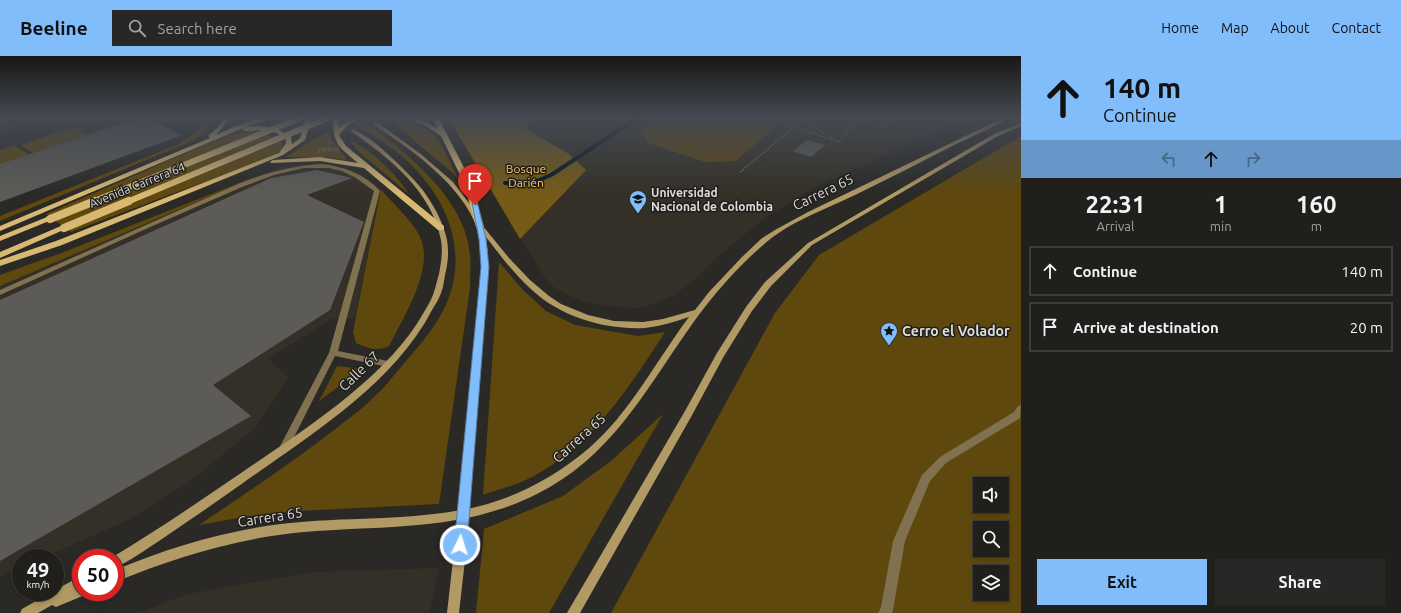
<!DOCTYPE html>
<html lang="en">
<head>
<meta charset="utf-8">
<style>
	:root { --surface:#201f1c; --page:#282725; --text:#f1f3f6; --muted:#a2a2a3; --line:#3d3d3b; --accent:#81bdfa }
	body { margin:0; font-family:Ubuntu,sans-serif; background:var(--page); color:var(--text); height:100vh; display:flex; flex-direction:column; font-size:15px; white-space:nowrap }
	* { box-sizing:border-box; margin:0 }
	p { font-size:13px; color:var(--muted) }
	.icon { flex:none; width:22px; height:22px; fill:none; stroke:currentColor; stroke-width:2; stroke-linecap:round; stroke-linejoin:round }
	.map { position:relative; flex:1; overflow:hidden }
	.drawer { display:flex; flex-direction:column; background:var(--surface); width:380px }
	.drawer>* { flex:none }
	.banner { background:#81bdfa; color:#111; overflow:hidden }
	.controls { position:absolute; left:973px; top:421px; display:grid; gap:8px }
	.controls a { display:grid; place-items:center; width:36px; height:36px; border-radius:0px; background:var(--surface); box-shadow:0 2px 6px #0003,0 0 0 1px var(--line); font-size:20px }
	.speed { position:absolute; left:12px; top:493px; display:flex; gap:8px; font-size:20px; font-weight:700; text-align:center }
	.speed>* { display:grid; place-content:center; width:52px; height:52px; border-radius:50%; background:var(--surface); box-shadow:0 2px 6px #0003,0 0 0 1px var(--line); line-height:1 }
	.speed small { font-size:10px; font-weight:400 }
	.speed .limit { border:6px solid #d22; background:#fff; color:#111 }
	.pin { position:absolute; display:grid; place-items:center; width:34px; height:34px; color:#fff; margin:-41px -17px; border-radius:50% 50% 50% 0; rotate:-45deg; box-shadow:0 0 4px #0007 }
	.pin .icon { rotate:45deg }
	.me { position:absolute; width:44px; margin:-22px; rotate:4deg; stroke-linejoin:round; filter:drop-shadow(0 0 3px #0008) }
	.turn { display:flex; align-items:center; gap:14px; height:84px; padding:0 16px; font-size:18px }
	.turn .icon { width:52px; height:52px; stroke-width:2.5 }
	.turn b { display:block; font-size:28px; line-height:34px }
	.lanes { display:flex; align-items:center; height:38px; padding:0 16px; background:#0003; justify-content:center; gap:20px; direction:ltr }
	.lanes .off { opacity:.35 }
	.eta { display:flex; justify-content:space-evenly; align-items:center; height:68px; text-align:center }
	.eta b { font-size:24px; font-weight:700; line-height:28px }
	.action { display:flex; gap:8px; margin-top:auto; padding:8px 16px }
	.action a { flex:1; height:46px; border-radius:0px; background:var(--accent); color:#111; font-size:16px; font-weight:700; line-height:46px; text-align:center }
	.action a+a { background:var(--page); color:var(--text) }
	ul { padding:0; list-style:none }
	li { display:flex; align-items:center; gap:12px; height:50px; margin:0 8px 6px; padding:0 8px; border:2px solid var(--line); border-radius:0px }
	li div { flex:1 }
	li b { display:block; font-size:15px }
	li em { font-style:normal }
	header { display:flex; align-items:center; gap:24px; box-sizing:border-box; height:56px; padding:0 20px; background:var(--accent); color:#111 }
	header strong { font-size:19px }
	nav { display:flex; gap:22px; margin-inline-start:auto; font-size:14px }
	.search { width:280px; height:36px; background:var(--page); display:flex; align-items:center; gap:10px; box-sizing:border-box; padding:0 14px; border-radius:0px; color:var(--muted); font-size:15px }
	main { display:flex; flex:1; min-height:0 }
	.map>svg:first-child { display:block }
	.built { fill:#343027 }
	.green { fill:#5f480d; fill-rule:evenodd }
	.forest { fill:#765b17 }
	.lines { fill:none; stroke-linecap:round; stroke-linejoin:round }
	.stream { stroke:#031527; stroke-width:4 }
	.building { fill:#5c5b57 }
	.secondary-tunnel { stroke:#454441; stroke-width:5.5; stroke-dasharray:5.5 2.5; stroke-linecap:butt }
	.path { stroke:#757471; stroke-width:1.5; stroke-dasharray:1.5 1.5; stroke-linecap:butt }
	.service { fill:#807151; fill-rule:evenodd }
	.secondary { fill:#b29a65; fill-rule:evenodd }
	.primary { fill:#d8b974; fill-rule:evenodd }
	.path-bridge { stroke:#757471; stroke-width:1.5; stroke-dasharray:1.5 1.5; stroke-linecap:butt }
	.secondary-bridge { stroke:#b29a65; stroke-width:11 }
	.primary-bridge-far1 { stroke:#d8b974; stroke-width:6 }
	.primary-bridge { stroke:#d8b974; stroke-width:8 }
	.route { fill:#81bdfa; stroke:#547ba2 }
	.labels { text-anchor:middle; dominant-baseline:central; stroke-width:3; stroke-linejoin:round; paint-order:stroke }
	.far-park-label { font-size:12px; fill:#faca57; stroke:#211f1c }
	.far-street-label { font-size:12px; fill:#dcdbd9; stroke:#211f1c }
	.far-poi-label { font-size:12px; font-weight:bold; fill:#dcdbd9; stroke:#211f1c; text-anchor:start }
	.street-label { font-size:14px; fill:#dcdbd9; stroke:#211f1c }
	.poi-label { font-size:14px; font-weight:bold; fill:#dcdbd9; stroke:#211f1c; text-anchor:start }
</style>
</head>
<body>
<header>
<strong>Beeline</strong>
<div class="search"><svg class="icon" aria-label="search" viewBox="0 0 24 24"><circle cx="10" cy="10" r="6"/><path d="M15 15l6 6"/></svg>Search here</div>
<nav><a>Home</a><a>Map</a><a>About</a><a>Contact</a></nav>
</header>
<main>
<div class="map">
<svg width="1021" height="557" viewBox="0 0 1021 557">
	<rect width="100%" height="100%" fill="#2a2926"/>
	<!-- built -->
	<path class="built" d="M0,61H54L0,78Z
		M448,61H972L819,129L762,164L721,198L695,224L673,240L645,251L633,252L608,250L586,246L567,239L554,231L545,222L489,131Z
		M318,108L353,114L366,120L381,133L355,262L331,263L268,303L288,321L256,371L189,426L128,464L42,502H21V511L0,521V230L264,117L282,111Z
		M439,512L429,557H138L188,538L313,516Z"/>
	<!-- green -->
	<path class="green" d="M203,61H212L203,78L192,85L0,165V160L179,88L199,74Z
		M665,61H748L751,64L775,71L736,105L705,106L648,87L640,76Z
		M391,62C438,70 438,83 458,122C436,102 411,84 391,62Z
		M362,64C404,94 466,142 470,199C471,210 470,221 470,232L439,448L297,455L255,459L199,469C246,437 293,406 338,371C350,361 364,352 375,340C386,330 395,318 405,306C421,288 439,267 448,244C466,198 450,151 418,116C400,95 376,81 353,68Z
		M74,71L87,79L33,97L20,89Z
		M250,75C263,76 274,78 283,88L281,94L273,100L71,176L46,158L225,80Z
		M327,77L347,104L326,101H285C300,94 311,82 327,77Z
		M1021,80V557H611L775,257L819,199ZM980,428H1002V450H980ZM980,472H1002V494H980ZM980,516H1002V538H980Z
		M350,84C375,97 394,116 410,139L357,94Z
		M14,89L30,99L0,109V94Z
		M264,117L0,230V219L64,196Z
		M381,133C392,147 413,165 420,181C435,212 403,262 389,290C376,296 368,292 356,287L353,276Z
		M499,206L522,233L546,255L575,269L638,280L665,276C629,332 592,389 532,421C517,429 499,433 483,439Z
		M337,310L362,313L319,345Z
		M663,358L549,557H476L484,473L563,440L611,405Z"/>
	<!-- forest -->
	<path class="forest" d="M448,61H533L526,73L569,98L586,114L520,183Z"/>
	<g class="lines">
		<!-- stream -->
		<path class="stream" d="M505,127H532L551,119L639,61"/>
	</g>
	<!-- building -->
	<path class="building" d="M141,61H145L182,79L0,146V108Z
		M807,84L825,89L811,101L793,95Z
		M317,114L352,122L307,139L364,166L330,254L213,329L251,360L0,505V244L271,122Z"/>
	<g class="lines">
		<!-- secondary-tunnel -->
		<path class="secondary-tunnel" d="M329,61L354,75
			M366,61L376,68"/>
		<!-- path -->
		<path class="path" d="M765,61L839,86
			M797,61L835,83
			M839,86L854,65L886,70L890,61
			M740,116L799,67L789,61"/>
		<!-- service -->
		<path class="service" d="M10,61H18L0,67V64Z
			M993,61H1001L1006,64L1004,65Z
			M321,108C343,110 365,118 380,135L338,295L388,305L391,306L392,308L391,310L388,311L335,300L286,397L283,398L280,397L278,394L329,297L374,135L356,122L342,115L329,112H304L274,119L242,131L148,172L0,239V234L238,128C265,117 291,110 321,108Z
			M1021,349L1020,362L946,407L930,425L905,485L893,554L892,557H878L881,551L893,485L922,419L940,401L1014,356L1018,350Z"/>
		<!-- secondary -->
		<path class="secondary" d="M1005,61H1011C993,72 973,80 954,89C921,106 888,123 855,139C824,154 788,166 762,190C733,215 708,245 686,277C642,340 609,402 537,438C461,476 385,469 304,476C238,482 176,501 115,526V514C168,492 224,475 281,468C347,460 415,466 480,450C520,440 557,419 588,393C630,357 656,305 689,261C675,266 660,270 645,272C605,274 561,261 532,234C514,218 500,199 486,181L488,197V224L470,432L469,435L465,437L461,435L460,432L481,224C482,207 483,189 477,172C462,129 411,93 374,69V67H378L422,99L453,126L466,143L477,157L482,169L509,202L530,224L549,240L561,248L588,259L614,265L643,266L663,263L695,254L709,236L742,201L761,183L775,174L808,156Z
			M1021,67V70L998,80L812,189L771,230L752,255L724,300L691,361L580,557H567L685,355L717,297L746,251L765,226L808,187L994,78Z
			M352,74C366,74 413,121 422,133C433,148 443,165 447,184C449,196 448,207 445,219C444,225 443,232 441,237C439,243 435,249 432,254C394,328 309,380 243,427C215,447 187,466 159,485C145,494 130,505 115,512V502H111C156,475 200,445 244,415C304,374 389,320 424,256C428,249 432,243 434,236C436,230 437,224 439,218C441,207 443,196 441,184C432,136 390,102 352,76Z
			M459,498L463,500L465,504L459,557H447L453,504L455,500Z
			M81,520V536H87L85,539L56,551L52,549L38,557H20L22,553L52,536H55V534Z"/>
		<!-- primary -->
		<path class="primary" d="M225,61H231L216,79C235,71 254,61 276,61L244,71C261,69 277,71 291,81L292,88L300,82L306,61H312L305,84L283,99L62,189L0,210V204L56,185L279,97L286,87V83L277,77L268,74L245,75L243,74V72L0,175V170L210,82L208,80L209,79L218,71Z
			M333,61H339V72C346,64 354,61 364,61L348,69L339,79L346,90L444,170V174H438L364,112L320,105L271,107L270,106L273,104L320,101L358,107C338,90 333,89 333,61Z
			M403,61C416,61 427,66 438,73L432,61H438L472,127L484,171L483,173H480L476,171L464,127L441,80L426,70Z
			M47,161H53L54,163L0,185V180Z
			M61,170H64L68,172L0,202V196Z"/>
		<!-- path-bridge -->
		<path class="path-bridge" d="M247,61V64L253,63L254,61
			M342,68L356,61
			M322,94L338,92V94L319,96V93L329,92L330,75"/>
		<!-- secondary-bridge -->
		<path class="secondary-bridge" d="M459,504L465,432"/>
		<!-- primary-bridge-far1 -->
		<path class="primary-bridge-far1" d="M92,146L303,61
			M127,146L330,61"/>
		<!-- primary-bridge -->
		<path class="primary-bridge" d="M50,163L95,145
			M64,172L129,145"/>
	</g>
	<!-- sky -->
	<linearGradient id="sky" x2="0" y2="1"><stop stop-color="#171715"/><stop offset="0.44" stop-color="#444952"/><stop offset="1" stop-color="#444952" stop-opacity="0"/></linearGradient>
	<rect width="1021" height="139" fill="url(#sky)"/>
	<!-- route -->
	<path class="route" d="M472,147L478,149L486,183L489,211L467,489L465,494L460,496L456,494L454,489L481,211L479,183Z"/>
	<!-- icons -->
	<defs>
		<g id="university-pin" transform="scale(0.9)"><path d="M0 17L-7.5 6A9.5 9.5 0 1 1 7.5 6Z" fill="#81bdfa" stroke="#211f1c"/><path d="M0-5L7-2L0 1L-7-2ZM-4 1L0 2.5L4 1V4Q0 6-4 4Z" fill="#111"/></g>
		<g id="sight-pin" transform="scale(0.9)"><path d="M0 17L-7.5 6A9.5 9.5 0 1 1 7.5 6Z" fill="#81bdfa" stroke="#211f1c"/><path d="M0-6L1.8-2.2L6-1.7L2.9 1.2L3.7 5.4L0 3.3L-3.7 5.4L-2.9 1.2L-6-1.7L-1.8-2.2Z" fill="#111"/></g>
	</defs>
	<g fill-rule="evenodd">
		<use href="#university-pin" x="638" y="143"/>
		<use href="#sight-pin" x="889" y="275"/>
	</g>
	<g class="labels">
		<!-- far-park labels -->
		<g class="far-park-label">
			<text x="526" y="112">Bosque<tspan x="526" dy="14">Darién</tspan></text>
		</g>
		<!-- far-street labels -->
		<g class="far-street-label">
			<text transform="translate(137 129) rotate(-22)">Avenida Carrera 64</text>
		</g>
		<!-- far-poi labels -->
		<g class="far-poi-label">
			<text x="651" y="136">Universidad<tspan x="651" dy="14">Nacional de Colombia</tspan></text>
		</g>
		<!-- street labels -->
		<g class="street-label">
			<text transform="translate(823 136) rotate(-26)">Carrera 65</text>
			<text transform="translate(359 315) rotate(-44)">Calle 67</text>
			<text transform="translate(579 382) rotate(-42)">Carrera 65</text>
			<text transform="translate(270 461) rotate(-9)">Carrera 65</text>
		</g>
		<!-- poi labels -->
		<g class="poi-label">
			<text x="902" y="275">Cerro el Volador</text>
		</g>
	</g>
</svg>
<div class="controls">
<a><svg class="icon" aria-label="sound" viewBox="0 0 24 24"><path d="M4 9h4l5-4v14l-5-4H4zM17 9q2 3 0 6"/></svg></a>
<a><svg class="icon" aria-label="search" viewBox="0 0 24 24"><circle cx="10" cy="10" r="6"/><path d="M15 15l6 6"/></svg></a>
<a><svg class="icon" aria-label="layers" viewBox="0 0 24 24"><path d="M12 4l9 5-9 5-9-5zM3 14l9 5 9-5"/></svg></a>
</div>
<div class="speed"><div>49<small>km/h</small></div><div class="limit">50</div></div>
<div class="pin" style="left:475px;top:149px;background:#d93025"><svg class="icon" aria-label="arrive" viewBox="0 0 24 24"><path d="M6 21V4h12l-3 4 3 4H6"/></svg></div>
<svg class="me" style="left:460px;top:489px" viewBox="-20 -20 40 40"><circle r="17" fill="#81bdfa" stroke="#fff" stroke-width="3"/><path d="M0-11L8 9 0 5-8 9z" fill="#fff"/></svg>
</div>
<section class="drawer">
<div class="banner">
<div class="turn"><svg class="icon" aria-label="ahead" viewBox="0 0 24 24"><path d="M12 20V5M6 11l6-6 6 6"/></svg><div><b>140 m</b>Continue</div></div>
<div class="lanes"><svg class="icon off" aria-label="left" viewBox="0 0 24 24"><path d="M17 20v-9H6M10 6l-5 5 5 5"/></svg><svg class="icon" aria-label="ahead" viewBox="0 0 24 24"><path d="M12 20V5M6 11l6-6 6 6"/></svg><svg class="icon off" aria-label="right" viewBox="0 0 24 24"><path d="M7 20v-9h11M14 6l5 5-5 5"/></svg></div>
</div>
<div class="eta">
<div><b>22:31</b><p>Arrival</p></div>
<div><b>1</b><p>min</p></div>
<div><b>160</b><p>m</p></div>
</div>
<ul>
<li><svg class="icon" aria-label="ahead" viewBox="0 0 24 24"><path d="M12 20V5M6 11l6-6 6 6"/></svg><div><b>Continue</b></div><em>140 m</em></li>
<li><svg class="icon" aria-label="arrive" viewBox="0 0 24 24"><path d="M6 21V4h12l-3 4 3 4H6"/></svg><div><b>Arrive at destination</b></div><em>20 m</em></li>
</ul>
<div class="action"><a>Exit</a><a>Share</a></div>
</section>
</main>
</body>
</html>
